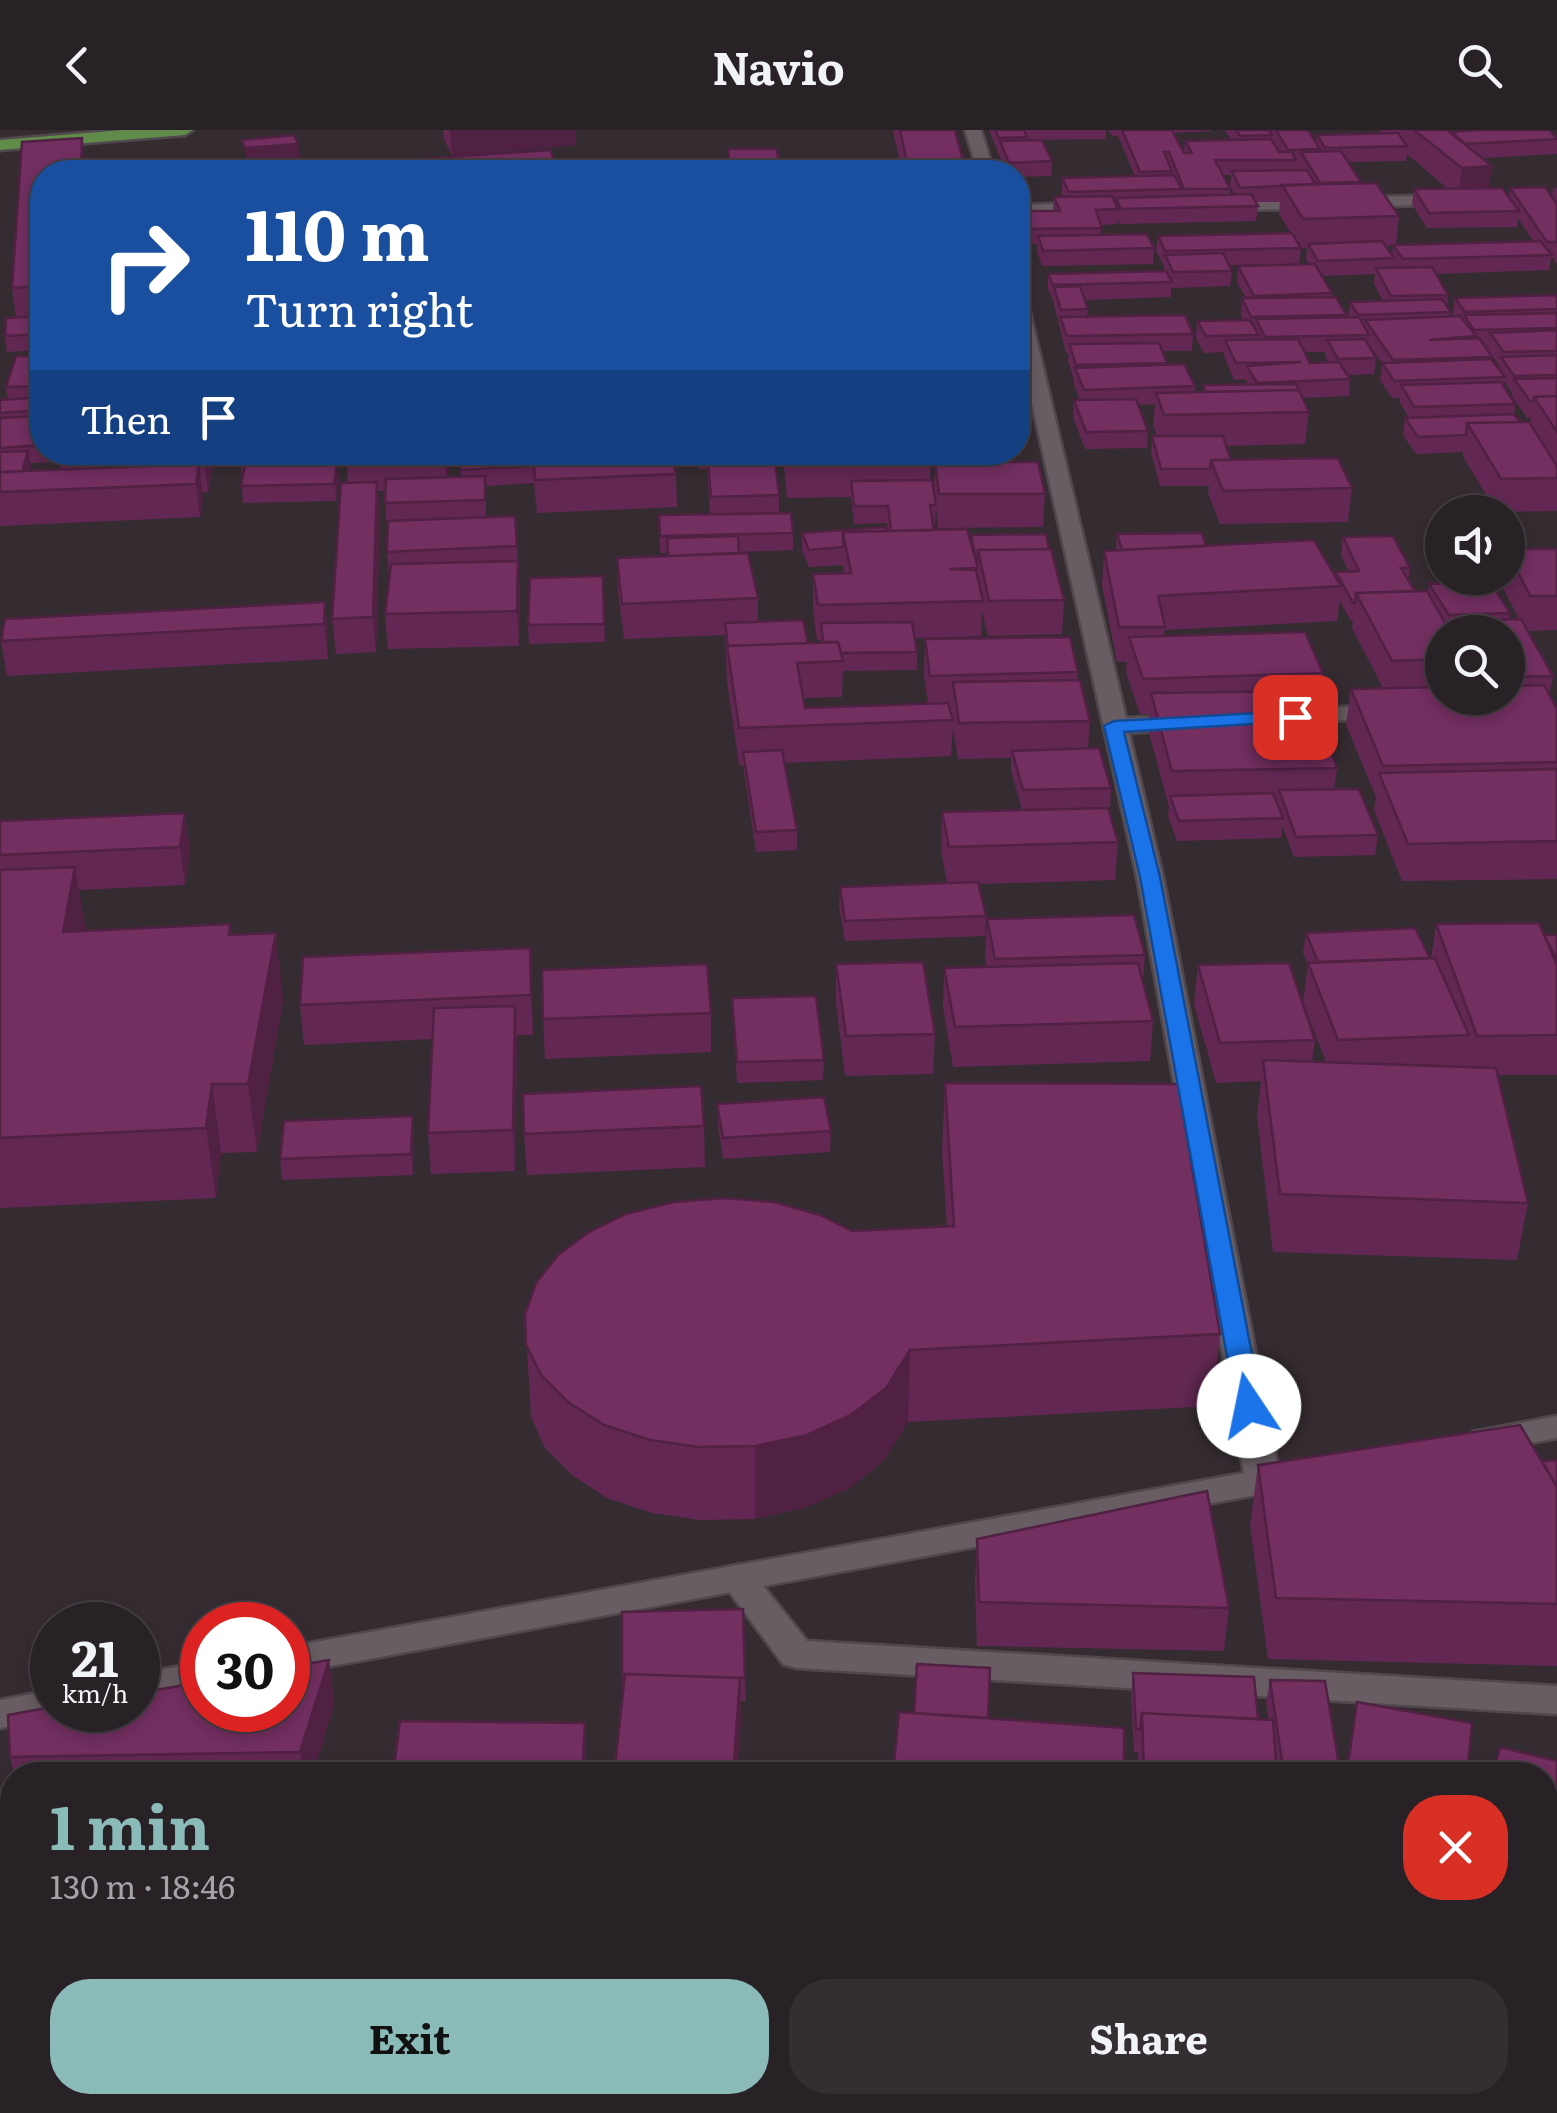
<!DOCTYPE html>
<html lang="en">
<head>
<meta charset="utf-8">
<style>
	:root { --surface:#282126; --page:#342e32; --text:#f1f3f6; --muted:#a5a3a7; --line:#443e43; --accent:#8bbbb9 }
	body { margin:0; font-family:Literata,serif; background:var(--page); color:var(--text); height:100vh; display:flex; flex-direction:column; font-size:38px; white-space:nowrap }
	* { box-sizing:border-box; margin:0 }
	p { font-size:32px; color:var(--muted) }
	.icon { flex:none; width:55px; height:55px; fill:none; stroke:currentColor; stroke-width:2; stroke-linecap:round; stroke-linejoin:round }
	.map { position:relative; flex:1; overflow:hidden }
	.panel { position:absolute; left:0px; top:1632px; width:1558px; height:352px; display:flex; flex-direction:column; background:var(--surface); border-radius:40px 40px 0 0; box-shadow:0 5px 15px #0003,0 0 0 2px var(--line) }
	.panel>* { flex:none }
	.hud { position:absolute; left:30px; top:30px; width:1000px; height:305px; border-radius:40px; box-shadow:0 5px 15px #0003,0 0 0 2px var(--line); background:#1a4fa0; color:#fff; overflow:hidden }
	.fabs { position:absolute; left:1425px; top:365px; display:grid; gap:20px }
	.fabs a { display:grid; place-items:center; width:100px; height:100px; border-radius:50%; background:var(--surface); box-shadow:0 5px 15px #0003,0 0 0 2px var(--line); font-size:50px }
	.speed { position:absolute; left:30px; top:1472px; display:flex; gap:20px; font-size:50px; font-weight:700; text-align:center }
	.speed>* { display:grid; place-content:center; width:130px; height:130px; border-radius:50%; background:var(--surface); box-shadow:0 5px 15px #0003,0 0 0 2px var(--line); line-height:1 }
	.speed small { font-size:25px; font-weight:400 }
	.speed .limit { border:15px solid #d22; background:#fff; color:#111 }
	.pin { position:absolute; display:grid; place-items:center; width:85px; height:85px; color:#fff; margin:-42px; border-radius:20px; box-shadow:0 5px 15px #0006 }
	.me { position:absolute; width:110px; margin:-55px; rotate:349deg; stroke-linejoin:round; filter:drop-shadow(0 0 8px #0008) }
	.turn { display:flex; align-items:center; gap:35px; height:210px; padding:0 50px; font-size:45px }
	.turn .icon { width:130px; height:130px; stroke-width:2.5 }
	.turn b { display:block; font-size:70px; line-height:85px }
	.then { display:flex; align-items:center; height:95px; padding:0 50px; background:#0003; gap:20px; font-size:38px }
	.round { display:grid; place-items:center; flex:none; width:105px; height:105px; border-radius:40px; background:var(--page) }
	.headline { display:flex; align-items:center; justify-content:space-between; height:170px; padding:0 50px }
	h1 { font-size:60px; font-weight:700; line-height:75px; color:var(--accent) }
	.action { display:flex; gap:20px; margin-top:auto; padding:20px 50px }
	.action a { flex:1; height:115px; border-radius:40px; background:var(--accent); color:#111; font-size:40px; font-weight:700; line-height:115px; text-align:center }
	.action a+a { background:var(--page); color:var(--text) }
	header { display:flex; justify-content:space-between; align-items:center; height:130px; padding:0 50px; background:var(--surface); font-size:45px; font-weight:700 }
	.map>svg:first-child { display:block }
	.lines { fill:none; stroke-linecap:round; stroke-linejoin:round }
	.lane-casing { stroke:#50484d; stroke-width:5 }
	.street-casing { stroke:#50484d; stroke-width:5 }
	.primary-casing { stroke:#50484d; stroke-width:5 }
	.lane { fill:#675d63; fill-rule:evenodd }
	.street { fill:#675d63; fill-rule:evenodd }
	.primary { fill:#608b4b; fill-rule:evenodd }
	.wall { fill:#622853; fill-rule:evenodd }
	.shaded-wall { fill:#502143 }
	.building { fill:#722f60; stroke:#502143; stroke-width:2.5 }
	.route { fill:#1a73e8; stroke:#114b97; stroke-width:2.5 }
</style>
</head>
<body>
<header><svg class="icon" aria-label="back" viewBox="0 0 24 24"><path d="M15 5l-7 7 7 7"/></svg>Navio<svg class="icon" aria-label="search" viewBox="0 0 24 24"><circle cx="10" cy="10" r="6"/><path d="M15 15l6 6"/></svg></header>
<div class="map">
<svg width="1557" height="1983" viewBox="0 0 1557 1983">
	<rect width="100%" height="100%" fill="#352c32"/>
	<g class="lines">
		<!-- lane casing -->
		<g class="lane-casing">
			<path id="lane" d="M737,1435L750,1439L807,1511L1557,1556V1584L796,1538L783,1534L719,1448L724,1439Z"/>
		</g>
		<!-- street casing -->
		<g class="street-casing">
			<path id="street" d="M965,0H981L994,42H978Z
				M1454,65L1460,66V74L1215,81L1206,76L1215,71Z
				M1094,73L1100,74V82L1018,85V75Z
				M1018,164L1027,170L1126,588L1189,585L1201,592L1189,599L1129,603L1163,747L1278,1337L1293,1334L1305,1338L1310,1346L1305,1354L1293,1358L288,1544V1517L1244,1343L1137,747L1018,210Z
				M1389,575L1401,582L1398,587L1280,594L1268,587L1280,580Z
				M1557,1286V1308L1485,1322L1473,1318L1468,1310L1473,1302Z
				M202,1532V1560L138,1572V1544Z
				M52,1560V1580H68L65,1584L0,1598V1570Z
				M1545,1814L1557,1815V1849L1545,1848Z"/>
		</g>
		<!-- primary casing -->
		<g class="primary-casing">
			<path id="primary" d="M123,0H193L185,5L0,20V10Z"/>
		</g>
		<!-- lane -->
		<use href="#lane" class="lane"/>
		<!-- street -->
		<use href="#street" class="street"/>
		<!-- primary -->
		<use href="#primary" class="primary"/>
	</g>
	<!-- wall -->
	<path class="wall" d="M443,0H576V15L452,26L444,9Z
		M893,0H955L966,42H902Z
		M989,0H1106V9L1027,10L1052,31L1051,46L1018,47V42H1006Z
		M1108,0H1212V1L1173,3L1184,23L1185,11L1231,10L1225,0H1308L1316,13L1317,5L1382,3L1378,0H1447L1451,3L1452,2L1557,8V24L1482,28L1489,58L1509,67L1510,58L1552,67L1553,58H1557V134L1554,131L1555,128H1551L1549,140L1436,144L1448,165L1447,176L1451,182L1450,186H1455L1453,184L1455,168L1557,165V381L1496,382L1463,326V322L1416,324L1403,305L1405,288H1409L1399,271L1400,268H1392L1380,250L1382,233L1368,213L1376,228L1374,244L1348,245L1350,249L1349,266L1302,268L1309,282L1305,314L1226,316L1231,330L1352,358L1348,392L1220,394L1208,363L1209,356H1160L1151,323L1152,306H1157L1153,295L1155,274L1138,275L1148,301L1147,318L1085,319L1073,287L1074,270H1080L1074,255V250L1068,231L1069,223H1066L1053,170L1048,159V144L1164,141V136L1156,121L1158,106L1291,103L1279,84L1280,72H1255L1258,76L1256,91L1120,94L1118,90L1117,94L1101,95V105L1154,118L1153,134L1042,136L1037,121L1038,114H1027L1021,96L1022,81H1053L1054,67H1063L1062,63V48L1135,46L1118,6H1113ZM1407,24L1448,59H1414L1412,74L1427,98L1517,97L1518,88L1533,111L1396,115L1399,86L1361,53L1348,32L1406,31ZM1223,45H1231L1230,56L1235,65H1230V59ZM1393,115L1392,125L1386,116ZM1301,118H1307L1306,129L1310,135L1238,136L1237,152L1246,168H1242L1241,184L1243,190L1197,191L1196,208L1204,223L1224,222V226L1234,250L1246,249L1247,255H1203V262H1194L1195,256L1167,235L1162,221H1192L1193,204L1087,186L1088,179L1084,170L1171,167V156L1172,158L1230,156L1232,141L1229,135L1299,134ZM1375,144L1374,154L1383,171L1350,172L1348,187H1346V185L1332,167V163L1322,146ZM1484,216H1488L1487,219L1500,236L1499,240L1492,230V227ZM1304,222H1326L1325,226L1329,233H1310ZM1504,251L1512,263V266L1527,288L1531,287L1530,294L1520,292L1514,284L1515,274L1503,256Z
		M42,42V220L7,222L5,206L16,188L12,158Z
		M42,226V322H55L54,332L30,333V341L61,340L60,333L213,322L214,333L208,362H202L200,387L0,396V270L8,269L6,257Z
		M240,322H342L338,340L339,349L336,371L243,373Z
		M346,322H450L448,347H461L459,322L585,324L676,344L677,377L537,383L534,353L486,356V387L517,416L520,465L519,516L388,519L385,484L389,445L387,422L436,389L386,391L385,361H378L380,385L376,522L336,524L332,489L348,352Z
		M695,322H929L931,332L930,350L934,367L935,332L1045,364L1043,397L938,398L936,378L935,393H933L934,400L971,412V405L1064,470L1062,504L988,506L982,481L981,506L915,508L917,522V540L843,541L842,567L803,568L805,578L928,573L924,545L925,509L1078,542L1077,550L1090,591L1088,619L1111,658L1110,677L1022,680L1011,640V628L958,629L953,597L951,626L784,633L797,700V720L756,722L743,635H739L727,551L725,505L624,509L618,462L617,428L668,426V423H660L659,385L710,384L707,339H699ZM776,336H784L787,368L851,367L854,394L887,393L888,401L802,403V420L809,437L843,435L844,444H813V479L817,510H821V512L808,513L758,492V468L739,422L793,420V403L779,383V365Z
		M1117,404L1206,416L1335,446L1336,442H1349L1341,425L1343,407L1410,438L1408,450L1415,461L1428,463L1429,454L1510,483L1509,489H1519L1501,454L1502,448H1508V419H1557V500L1528,501L1553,546L1549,564L1557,579V749L1402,751L1374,680L1376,667L1346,595L1351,559L1383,558L1352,498L1353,491H1351L1340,471L1337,491L1165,500L1164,506L1323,543L1319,579H1316L1337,638L1334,659L1378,705L1375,725L1294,727L1282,695L1281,708L1177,711L1168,686L1169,677L1148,599L1149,584H1140L1126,542L1127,532H1117L1102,455L1104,421L1116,420ZM1442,502H1508V568H1442Z
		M603,446L605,512L529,514L528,495Z
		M325,472L328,507V529L7,546L1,511Z
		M942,682L1118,712L1115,750L978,754L986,786L985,806L845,811L839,776L840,757L947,753L941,720Z
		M185,683L190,721L185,755L79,760L85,801L230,794L232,805L283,870L257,1022L221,1023L216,1068L0,1078V691Z
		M987,789L1145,825L1143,851L1153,891L1150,931L953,937L943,877L944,838L987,837L985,828Z
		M1436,794L1544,805H1557V945H1498L1528,1073L1517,1130L1273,1122L1257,986L1261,951L1216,953L1194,874L1198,835L1315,910L1312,932H1326L1303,872L1308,834L1303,823L1306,803L1431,828Z
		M530,818L533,905H517L515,1041L431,1044L428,1003L433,909L304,915L300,875Z
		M836,834L935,904L933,944L845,946L836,873Z
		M732,868L824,930L823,950L737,953Z
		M711,883V922L545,929L543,889Z
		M945,953L1220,1204L1212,1276L908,1292L884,1330L850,1358L806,1377L755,1389L701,1390L652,1383L607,1368L572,1345L545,1318L531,1287L525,1184L852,1101L947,1096L942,1021Z
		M717,974L831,1001L830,1022L723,1029L718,995Z
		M413,986L414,1007L413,1045L282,1050L280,1029Z
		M704,996L705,1037L527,1045L524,1004Z
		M1557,1330V1536L1268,1529L1250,1395L1258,1335L1542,1331Z
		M977,1409L1229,1478L1224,1521L977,1516L975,1452Z
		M329,1530L334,1574L313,1645H14L10,1627Z
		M1133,1543L1258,1589L1269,1590L1266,1573L1270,1550L1340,1641L1467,1645H1138V1622H1134L1131,1566Z
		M745,1548L746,1571H740L737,1645H614L623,1567L622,1553Z
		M1545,1645L1557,1696L1546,1744L1545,1743Z
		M0,1730L12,1731V1817H0Z
		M676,1972H1010V1983H675Z
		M1039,1972H1308L1306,1983H1039Z
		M1336,1972H1545L1553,1983H1336Z"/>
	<!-- shaded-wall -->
	<path class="shaded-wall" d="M450,0H576V15L452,26Z
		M82,8L86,42H81Z
		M298,14L300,28L246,33L245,18Z
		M1492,36L1488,64L1458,67L1462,38Z
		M28,321L31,338L24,361L18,354Z
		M205,322H213L214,333L208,362L204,329Z
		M334,322H342L338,340L339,349L336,371Z
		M445,322H450L447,359L445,326Z
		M199,334L203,367L200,387L196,354Z
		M377,352L380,385L376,522L373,487Z
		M518,431L520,465L519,516L517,481Z
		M325,472L328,507V529L324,494Z
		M185,683L190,721L185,755L180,717Z
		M75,737L86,802H63Z
		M276,803L283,870L257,1022L248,954Z
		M530,818L532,856L533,905L531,865Z
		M515,876L517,915L515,1041L513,1000Z
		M212,954L221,1023L216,1068L206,998Z
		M413,986L414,1007L413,1045L411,1024Z
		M910,1220L908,1292L884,1330L850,1358L806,1377L755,1389V1316Z
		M329,1530L334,1574L313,1645H303L300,1622Z
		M740,1548L741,1592L737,1645H733Z
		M585,1593L587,1645H582Z
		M119,1972H127L126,1983H117Z
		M246,1972H256L253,1983H243Z
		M539,1972H549L548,1983H537Z"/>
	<!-- building -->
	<path class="building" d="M900,0H955L966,42H909Z
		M995,0H1024L1027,7L999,8Z
		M1122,0H1172L1184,23H1192L1185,11L1271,9L1279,22H1292L1296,30H1215L1230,59H1184L1169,22H1164L1172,41L1140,42Z
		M1236,0H1269L1272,5L1240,6Z
		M1276,0H1308L1320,19L1288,20Z
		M1414,0H1447L1492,36L1462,38Z
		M1480,0H1549L1557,9L1465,14L1452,2Z
		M1398,3L1407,16L1325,18L1317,5Z
		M294,5L298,14L245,18L242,10Z
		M82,8L81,42H42V156L12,158L22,12Z
		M1042,10L1052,31L1009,33L1000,11Z
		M728,19H777L780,42H730Z
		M550,20L560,42H230Z
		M1341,21L1361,52L1320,53L1301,22Z
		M1307,40L1315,54L1240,58L1232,41Z
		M1174,45L1182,59L1069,62L1062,48Z
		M1376,53L1399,86L1303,89L1282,55Z
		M1545,57L1557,74V112H1547L1510,58Z
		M1502,58L1519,81L1429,83L1414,59Z
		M1251,64L1258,76L1121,79L1116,68Z
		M1112,66L1118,79L1096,80L1102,98L1028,99L1022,81H1060L1054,67Z
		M1292,103L1301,118L1165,121L1158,106Z
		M1147,104L1154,118L1043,121L1038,106Z
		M1382,111L1394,128L1318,131L1308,114Z
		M1540,111L1552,125L1403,129L1393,115Z
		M1223,123L1232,141L1173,142L1165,125Z
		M1315,134L1332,163L1254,166L1238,136Z
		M1432,137L1448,165L1391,166L1376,138Z
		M1166,141L1172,152L1053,155L1048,144Z
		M1080,156L1088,179L1061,180L1054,157Z
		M1557,165V179L1465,182L1455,168Z
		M1336,167L1346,185L1251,187L1242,168Z
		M1442,169L1451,182L1358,185L1350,172Z
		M1557,183V198L1474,200L1464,185Z
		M1185,185L1193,204L1067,206L1060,187Z
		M42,186V204L5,206L6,188Z
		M1460,186L1476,206L1429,210L1479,208L1492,227L1393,230L1365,190Z
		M1359,187L1369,205L1265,207L1256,189Z
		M1250,190L1259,205L1206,206L1197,191Z
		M1557,200V221L1504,222L1490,203Z
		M1298,209L1310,233L1339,232L1350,249L1257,253L1247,236L1301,232L1236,233L1225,210Z
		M1365,209L1376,228L1338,229L1327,210Z
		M1159,213L1167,233L1076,235L1069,214Z
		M1557,225V245L1514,246L1501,227Z
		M16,226H42V256L6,257Z
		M1491,229L1505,247L1394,251L1382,233Z
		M1184,234L1195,256L1084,260L1075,238Z
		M1557,248V266L1534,267V271H1530L1514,249Z
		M1501,252L1515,274L1414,277L1401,255Z
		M1296,254L1299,260L1206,262L1203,255Z
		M1299,260L1309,282L1164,285L1156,263Z
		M1557,266V302L1534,267Z
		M42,267V280L0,283V270Z
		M1136,269L1148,301L1086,302L1074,270Z
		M1514,284L1520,292L1467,293L1466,305L1418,307L1405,288Z
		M42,286V315L0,318V288Z
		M1529,292L1557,336V348L1501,349L1467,293Z
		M1152,306H1223L1231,330H1211L1210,339H1161Z
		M28,321L22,342H0V322Z
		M63,322H205L204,329L60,333Z
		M346,322H445V326L346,329Z
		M460,322H584L585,324L533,327V336L461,340Z
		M628,322H672L676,344L535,350L533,327Z
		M707,322H774L779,365L711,367Z
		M786,322H929L931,332L787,335Z
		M1338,328L1352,358L1223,361L1211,330Z
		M337,332L334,354L241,356L245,334Z
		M935,332H1038L1045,364H939Z
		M199,334L196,354L0,362V342Z
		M485,346V370L385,373L386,349Z
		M932,350L936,375H930L934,400L891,401L888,376H854L851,351Z
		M377,352L373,487L332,489L341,353Z
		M791,383L793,403L660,406L659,385Z
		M515,386L517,416L387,422L388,391Z
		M885,397L887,401L843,402V417L809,420L802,403Z
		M967,399L978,438L949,439L976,440L983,471L818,475L813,444L851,443L843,402Z
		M1202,403L1206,416L1122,420L1117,404Z
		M1046,404L1049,419L978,420L977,435L971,405Z
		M738,406L739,423L668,426L667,408Z
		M1393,406L1410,438H1401L1415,461L1356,463L1355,473H1353L1336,442L1359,441L1343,407Z
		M1314,410L1341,456L1158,466L1165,497H1119L1104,421Z
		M1051,419L1064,470L989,471L978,420Z
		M1508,419H1557V466H1530L1508,422Z
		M748,423L758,468L622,474L617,428Z
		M518,431L517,481L385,484L391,434Z
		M603,446L604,494L528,495L530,448Z
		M1490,451L1510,483L1449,485L1429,454Z
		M1427,461L1450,502H1442V529L1392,531L1356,463Z
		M325,472L324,494L1,511L5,489Z
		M1521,489L1553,546L1508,547V502H1462L1456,491Z
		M803,490L808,513L728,516L725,493Z
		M912,492L917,522L841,523L838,512H823L821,493Z
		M1305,502L1323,543L1143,549L1129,507Z
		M1070,507L1078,542L930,546L925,509Z
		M838,512L843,531L797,533L805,578L948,573L953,590L739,598L727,516Z
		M1080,550L1090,591L959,593L953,552Z
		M1544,555L1557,579V632L1383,636L1351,559L1442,557V568H1508V556Z
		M1309,561L1337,638L1172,641L1151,563Z
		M1099,618L1111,658L1023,660L1012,621Z
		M782,620L797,700L756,702L743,622Z
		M1557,639V711L1408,714L1379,643Z
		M1359,659L1378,705L1296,707L1279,660Z
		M1273,663L1283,688L1179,691L1170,666Z
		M1108,678L1118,712L949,717L942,682Z
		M185,683L180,717L0,725V691Z
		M75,737L63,802L230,794L229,805L276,803L248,954H212L206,998L0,1008V740Z
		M978,752L986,786L845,791L840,757Z
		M1134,785L1145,825L995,829L987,789Z
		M1539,793L1557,835V905L1477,906L1436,794Z
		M1415,798L1430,828L1318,832L1306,803Z
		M1544,805H1557V830Z
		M530,818L531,865L300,875L303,827Z
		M1435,828L1469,905L1338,910L1308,833Z
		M923,832L935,904L846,906L836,834Z
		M1138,833L1153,891L955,897L944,838Z
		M1289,833L1315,910L1220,913L1198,835Z
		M707,834L711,883L543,889L542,840Z
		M816,866L824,930L737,932L732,868Z
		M515,876L513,1000L428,1003L434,878Z
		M1263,930L1496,938L1528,1073L1280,1064Z
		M945,953L1178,954L1220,1204L910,1220L886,1258L851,1285L807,1305L755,1316L699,1317L650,1310L604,1295L568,1272L541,1245L526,1215L525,1184L536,1153L558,1125L589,1102L626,1084L674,1072L724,1068L774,1072L820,1085L852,1101L954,1096Z
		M701,956L704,996L524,1004L523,964Z
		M824,967L831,1001L723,1008L717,974Z
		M413,986L411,1024L280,1029L284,991Z
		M1520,1295L1557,1357V1474L1276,1468L1258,1335Z
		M1557,1330V1357L1542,1331Z
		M1207,1361L1229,1478L979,1472L977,1409Z
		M743,1479L745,1548L625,1544L624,1553H622V1482Z
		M329,1530L300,1622L10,1627L8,1585L52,1577V1580H138V1563L202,1552V1580H288V1537Z
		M917,1534L990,1538L988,1588L914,1583Z
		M1133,1543L1254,1547L1258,1589L1142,1583L1140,1599H1136Z
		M625,1544L740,1548L733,1645H614Z
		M1270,1550L1325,1551L1340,1641L1317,1638L1316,1645H1284Z
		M1357,1572L1472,1593L1467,1645H1373L1347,1642Z
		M899,1582L1124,1598V1645H893Z
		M1142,1583L1273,1590L1277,1645H1144Z
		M400,1591L585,1593L582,1645H393Z
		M1500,1617L1557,1631V1696L1552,1721L1545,1719V1645H1493Z
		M168,1638L289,1645H166Z
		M1317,1638L1373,1645H1317Z
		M755,1641L805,1645H755Z
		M0,1730L12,1731V1794H0Z
		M1545,1922L1547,1923L1553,1983H1345V1972H1545Z
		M0,1929H12V1972H119L117,1983H0Z
		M140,1972H246L243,1983H137Z
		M438,1972H539L537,1983H436Z
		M676,1972H918V1980L675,1983Z"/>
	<!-- route -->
	<path class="route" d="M1295,581L1302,583V591L1124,602L1160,747L1262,1276L1249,1284L1236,1276L1140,747L1104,596L1114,591Z"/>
</svg>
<div class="fabs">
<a><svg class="icon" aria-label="sound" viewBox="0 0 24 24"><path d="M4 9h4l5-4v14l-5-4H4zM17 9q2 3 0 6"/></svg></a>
<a><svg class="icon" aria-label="search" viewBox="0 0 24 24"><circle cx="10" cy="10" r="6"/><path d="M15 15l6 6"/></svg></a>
</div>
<div class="speed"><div>21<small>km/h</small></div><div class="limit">30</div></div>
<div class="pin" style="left:1295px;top:587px;background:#d93025"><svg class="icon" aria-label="arrive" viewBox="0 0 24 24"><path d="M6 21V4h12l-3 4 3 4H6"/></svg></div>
<svg class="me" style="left:1249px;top:1276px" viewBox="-20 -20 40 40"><circle r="19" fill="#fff"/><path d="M0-13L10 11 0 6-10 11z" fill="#1a73e8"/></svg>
<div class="hud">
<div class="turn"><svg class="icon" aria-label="right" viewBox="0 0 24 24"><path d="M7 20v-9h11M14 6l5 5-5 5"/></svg><div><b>110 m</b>Turn right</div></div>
<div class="then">Then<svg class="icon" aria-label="arrive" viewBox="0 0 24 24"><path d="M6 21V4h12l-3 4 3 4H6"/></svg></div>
</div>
<section class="panel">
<div class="headline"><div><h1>1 min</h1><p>130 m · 18:46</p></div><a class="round" style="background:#d93025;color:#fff"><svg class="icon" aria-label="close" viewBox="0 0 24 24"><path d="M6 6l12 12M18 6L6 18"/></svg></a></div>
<div class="action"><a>Exit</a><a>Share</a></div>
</section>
</div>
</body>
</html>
